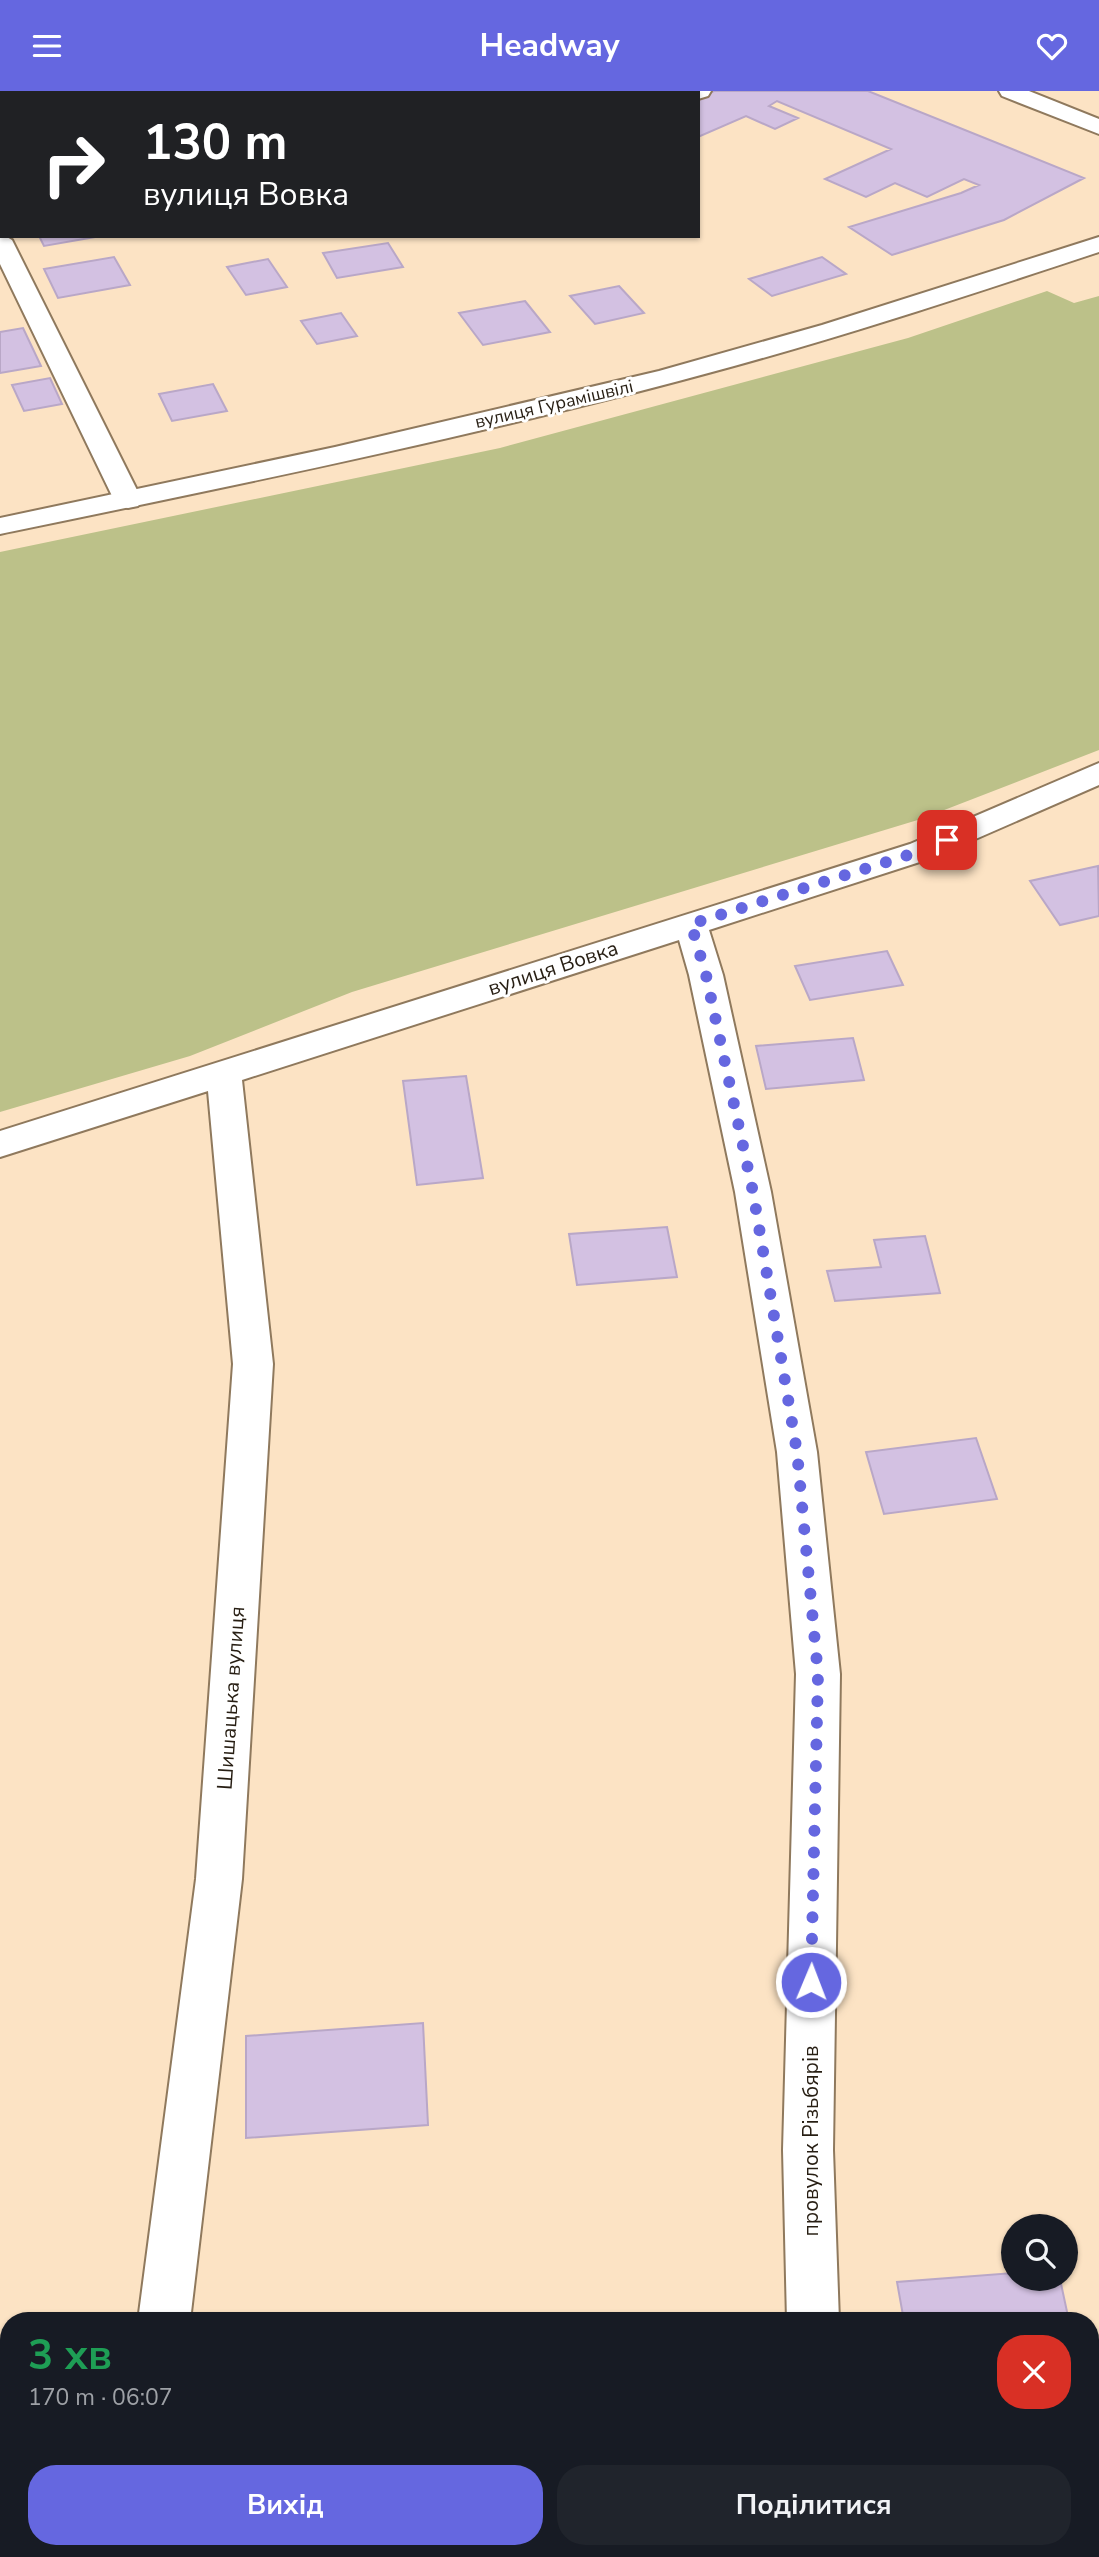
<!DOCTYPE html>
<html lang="uk">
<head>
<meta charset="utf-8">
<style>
	:root { --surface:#171b24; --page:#20242c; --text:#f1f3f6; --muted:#9ea1a6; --accent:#6567e0 }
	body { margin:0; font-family:"Nunito Sans",sans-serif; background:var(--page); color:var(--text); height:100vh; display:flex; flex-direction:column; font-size:26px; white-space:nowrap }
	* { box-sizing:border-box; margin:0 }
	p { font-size:23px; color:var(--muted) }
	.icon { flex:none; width:38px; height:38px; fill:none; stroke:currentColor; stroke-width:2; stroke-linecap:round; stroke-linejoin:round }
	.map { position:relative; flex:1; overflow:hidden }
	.details { position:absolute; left:0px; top:2221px; width:1099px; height:247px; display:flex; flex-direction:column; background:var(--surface); border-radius:28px 28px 0 0; box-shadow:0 2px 5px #0004 }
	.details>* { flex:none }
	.guide { position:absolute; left:0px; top:0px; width:700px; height:147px; box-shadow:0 2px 5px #0004; background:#202124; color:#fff; overflow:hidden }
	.tools { position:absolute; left:1001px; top:2123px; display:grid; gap:14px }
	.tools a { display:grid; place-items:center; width:77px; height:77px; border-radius:50%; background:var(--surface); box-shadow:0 2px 5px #0004; font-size:35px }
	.pin { position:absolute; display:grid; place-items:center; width:60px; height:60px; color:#fff; margin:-30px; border-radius:14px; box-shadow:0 4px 10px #0006 }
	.me { position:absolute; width:77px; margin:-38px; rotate:1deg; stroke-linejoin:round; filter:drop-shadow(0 0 5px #0008) }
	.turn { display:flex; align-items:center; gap:24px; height:147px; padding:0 28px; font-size:32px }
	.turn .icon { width:91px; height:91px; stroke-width:2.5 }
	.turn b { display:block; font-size:49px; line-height:60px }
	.round { display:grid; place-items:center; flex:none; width:74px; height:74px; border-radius:28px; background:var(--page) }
	.head { display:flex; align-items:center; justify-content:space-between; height:119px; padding:0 28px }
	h1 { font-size:42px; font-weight:700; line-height:52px; color:#1e9e55 }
	.primary-button { display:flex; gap:14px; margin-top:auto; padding:14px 28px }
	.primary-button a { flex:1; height:80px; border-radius:28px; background:var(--accent); color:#fff; font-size:28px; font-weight:700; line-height:80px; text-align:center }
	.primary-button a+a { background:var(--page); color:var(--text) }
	header { display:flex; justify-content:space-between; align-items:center; height:91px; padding:0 28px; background:var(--accent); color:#fff; font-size:32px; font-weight:700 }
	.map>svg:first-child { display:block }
	.green { fill:#bcc189 }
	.building { fill:#d3c1e2; stroke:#b9a7c7; stroke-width:2 }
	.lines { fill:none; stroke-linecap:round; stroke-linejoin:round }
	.service-casing { stroke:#8f795d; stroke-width:4 }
	.minor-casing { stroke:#8f795d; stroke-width:4 }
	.secondary-casing { stroke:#8f795d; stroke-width:4 }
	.service { fill:#fff; fill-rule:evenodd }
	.minor { fill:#fff; fill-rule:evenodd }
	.secondary { fill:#fff; fill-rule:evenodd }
	.route { stroke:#6567e0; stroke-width:12; stroke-dasharray:0 21.6 }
	.labels { text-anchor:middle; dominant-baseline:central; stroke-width:6; stroke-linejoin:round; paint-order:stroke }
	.far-street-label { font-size:18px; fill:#271e13; stroke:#fff }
	.street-label { font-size:21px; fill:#271e13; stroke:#fff }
</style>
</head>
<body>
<header><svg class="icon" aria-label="menu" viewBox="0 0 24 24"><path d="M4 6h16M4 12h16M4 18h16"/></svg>Headway<svg class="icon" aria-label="heart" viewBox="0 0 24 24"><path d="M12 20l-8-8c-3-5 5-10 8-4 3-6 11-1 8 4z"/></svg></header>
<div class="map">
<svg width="1099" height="2466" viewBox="0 0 1099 2466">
	<rect width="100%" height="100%" fill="#fce3c4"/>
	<!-- green -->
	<path class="green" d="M1047,200L1074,212L1099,205V659L921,728L352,901L190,965L0,1021V461L500,357L908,247Z"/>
	<!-- building -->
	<path class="building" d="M714,0H868L1084,87L1004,129L892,164L849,136L961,102L979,94L964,88L927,106L895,92L866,106L825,88L891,58L777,10L769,15L798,27L775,38L746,25L698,46V7Z
		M39,145H101L44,155Z
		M388,152L403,176L337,187L323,162Z
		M114,166L130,194L58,207L44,178Z
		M822,166L846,183L772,205L749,188Z
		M268,168L287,196L246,204L227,176Z
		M619,195L644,222L595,233L570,205Z
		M525,210L550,241L483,254L459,222Z
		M341,222L357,245L317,253L301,230Z
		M23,237L41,275L0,282V241Z
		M50,287L62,313L24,320L12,294Z
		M213,293L227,320L172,330L159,303Z
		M1098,775L1099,825L1060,834L1030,790Z
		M887,860L903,894L810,909L795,875Z
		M853,947L864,989L766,998L756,955Z
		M466,985L483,1087L417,1094L403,990Z
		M667,1136L677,1186L577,1194L569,1143Z
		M925,1145L940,1202L835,1210L827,1180L881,1176L874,1149Z
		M976,1347L997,1408L884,1423L866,1361Z
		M423,1932L428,2034L246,2047V1945Z
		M1013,2182V2188H1060L1069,2230H904L897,2191Z
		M587,2459H715L716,2466H587Z"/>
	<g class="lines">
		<!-- service casing -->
		<g class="service-casing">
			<path id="service" d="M687,0H711L708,5L698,8V2H685Z
				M0,142L12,149L142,409L138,415L128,417L118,415L114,409L0,173Z"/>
		</g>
		<!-- minor casing -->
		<g class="minor-casing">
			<path id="minor" d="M1099,672V694L932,767L709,839L723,884L771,1101L817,1361L840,1583L833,2059L839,2230H787L783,2059L796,1583L777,1361L735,1101L689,884L679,849L242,989L273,1273L242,1788L190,2230H138L196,1788L233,1273L208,1000L0,1066V1040L910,753Z
				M110,2459H166L165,2466H109Z
				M793,2459H849V2466H793Z"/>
		</g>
		<!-- secondary casing -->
		<g class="secondary-casing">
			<path id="secondary" d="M999,0H1029L1099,28V43L1002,5Z
				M1099,146V161C978,201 857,241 734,275C492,342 246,392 0,443V427L335,356L659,280L822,234Z"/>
		</g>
		<!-- service -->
		<use href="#service" class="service"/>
		<!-- minor -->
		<use href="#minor" class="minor"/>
		<!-- secondary -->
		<use href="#secondary" class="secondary"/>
	</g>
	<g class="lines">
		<!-- route -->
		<path class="route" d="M811,1891L818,1583L797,1361L753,1101L706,884L691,833L921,760L947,749"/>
	</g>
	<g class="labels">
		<!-- far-street labels -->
		<g class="far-street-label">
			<text transform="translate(554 313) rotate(-13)">вулиця Гурамішвілі</text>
		</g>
		<!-- street labels -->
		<g class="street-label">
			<text transform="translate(553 877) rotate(-18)">вулиця Вовка</text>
			<text transform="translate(231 1607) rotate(-86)">Шишацька вулиця</text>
			<text transform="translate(811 2050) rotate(-90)">провулок Різьбярів</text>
		</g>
	</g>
</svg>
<div class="tools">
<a><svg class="icon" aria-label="search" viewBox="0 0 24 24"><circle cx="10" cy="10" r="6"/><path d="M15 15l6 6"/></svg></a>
</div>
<div class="pin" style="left:947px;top:749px;background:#d93025"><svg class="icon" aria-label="arrive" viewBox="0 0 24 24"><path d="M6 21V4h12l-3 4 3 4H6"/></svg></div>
<svg class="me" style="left:811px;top:1891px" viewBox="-20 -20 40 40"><circle r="17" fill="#6567e0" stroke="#fff" stroke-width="3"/><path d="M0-11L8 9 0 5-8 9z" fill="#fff"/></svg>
<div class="guide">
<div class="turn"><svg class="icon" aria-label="right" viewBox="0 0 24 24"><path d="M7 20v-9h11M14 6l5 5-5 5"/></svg><div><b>130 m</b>вулиця Вовка</div></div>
</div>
<section class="details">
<div class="head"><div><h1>3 хв</h1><p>170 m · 06:07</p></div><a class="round" style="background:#d93025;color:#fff"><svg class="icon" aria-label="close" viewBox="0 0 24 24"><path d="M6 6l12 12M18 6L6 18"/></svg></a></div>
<div class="primary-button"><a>Вихід</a><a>Поділитися</a></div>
</section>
</div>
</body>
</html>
